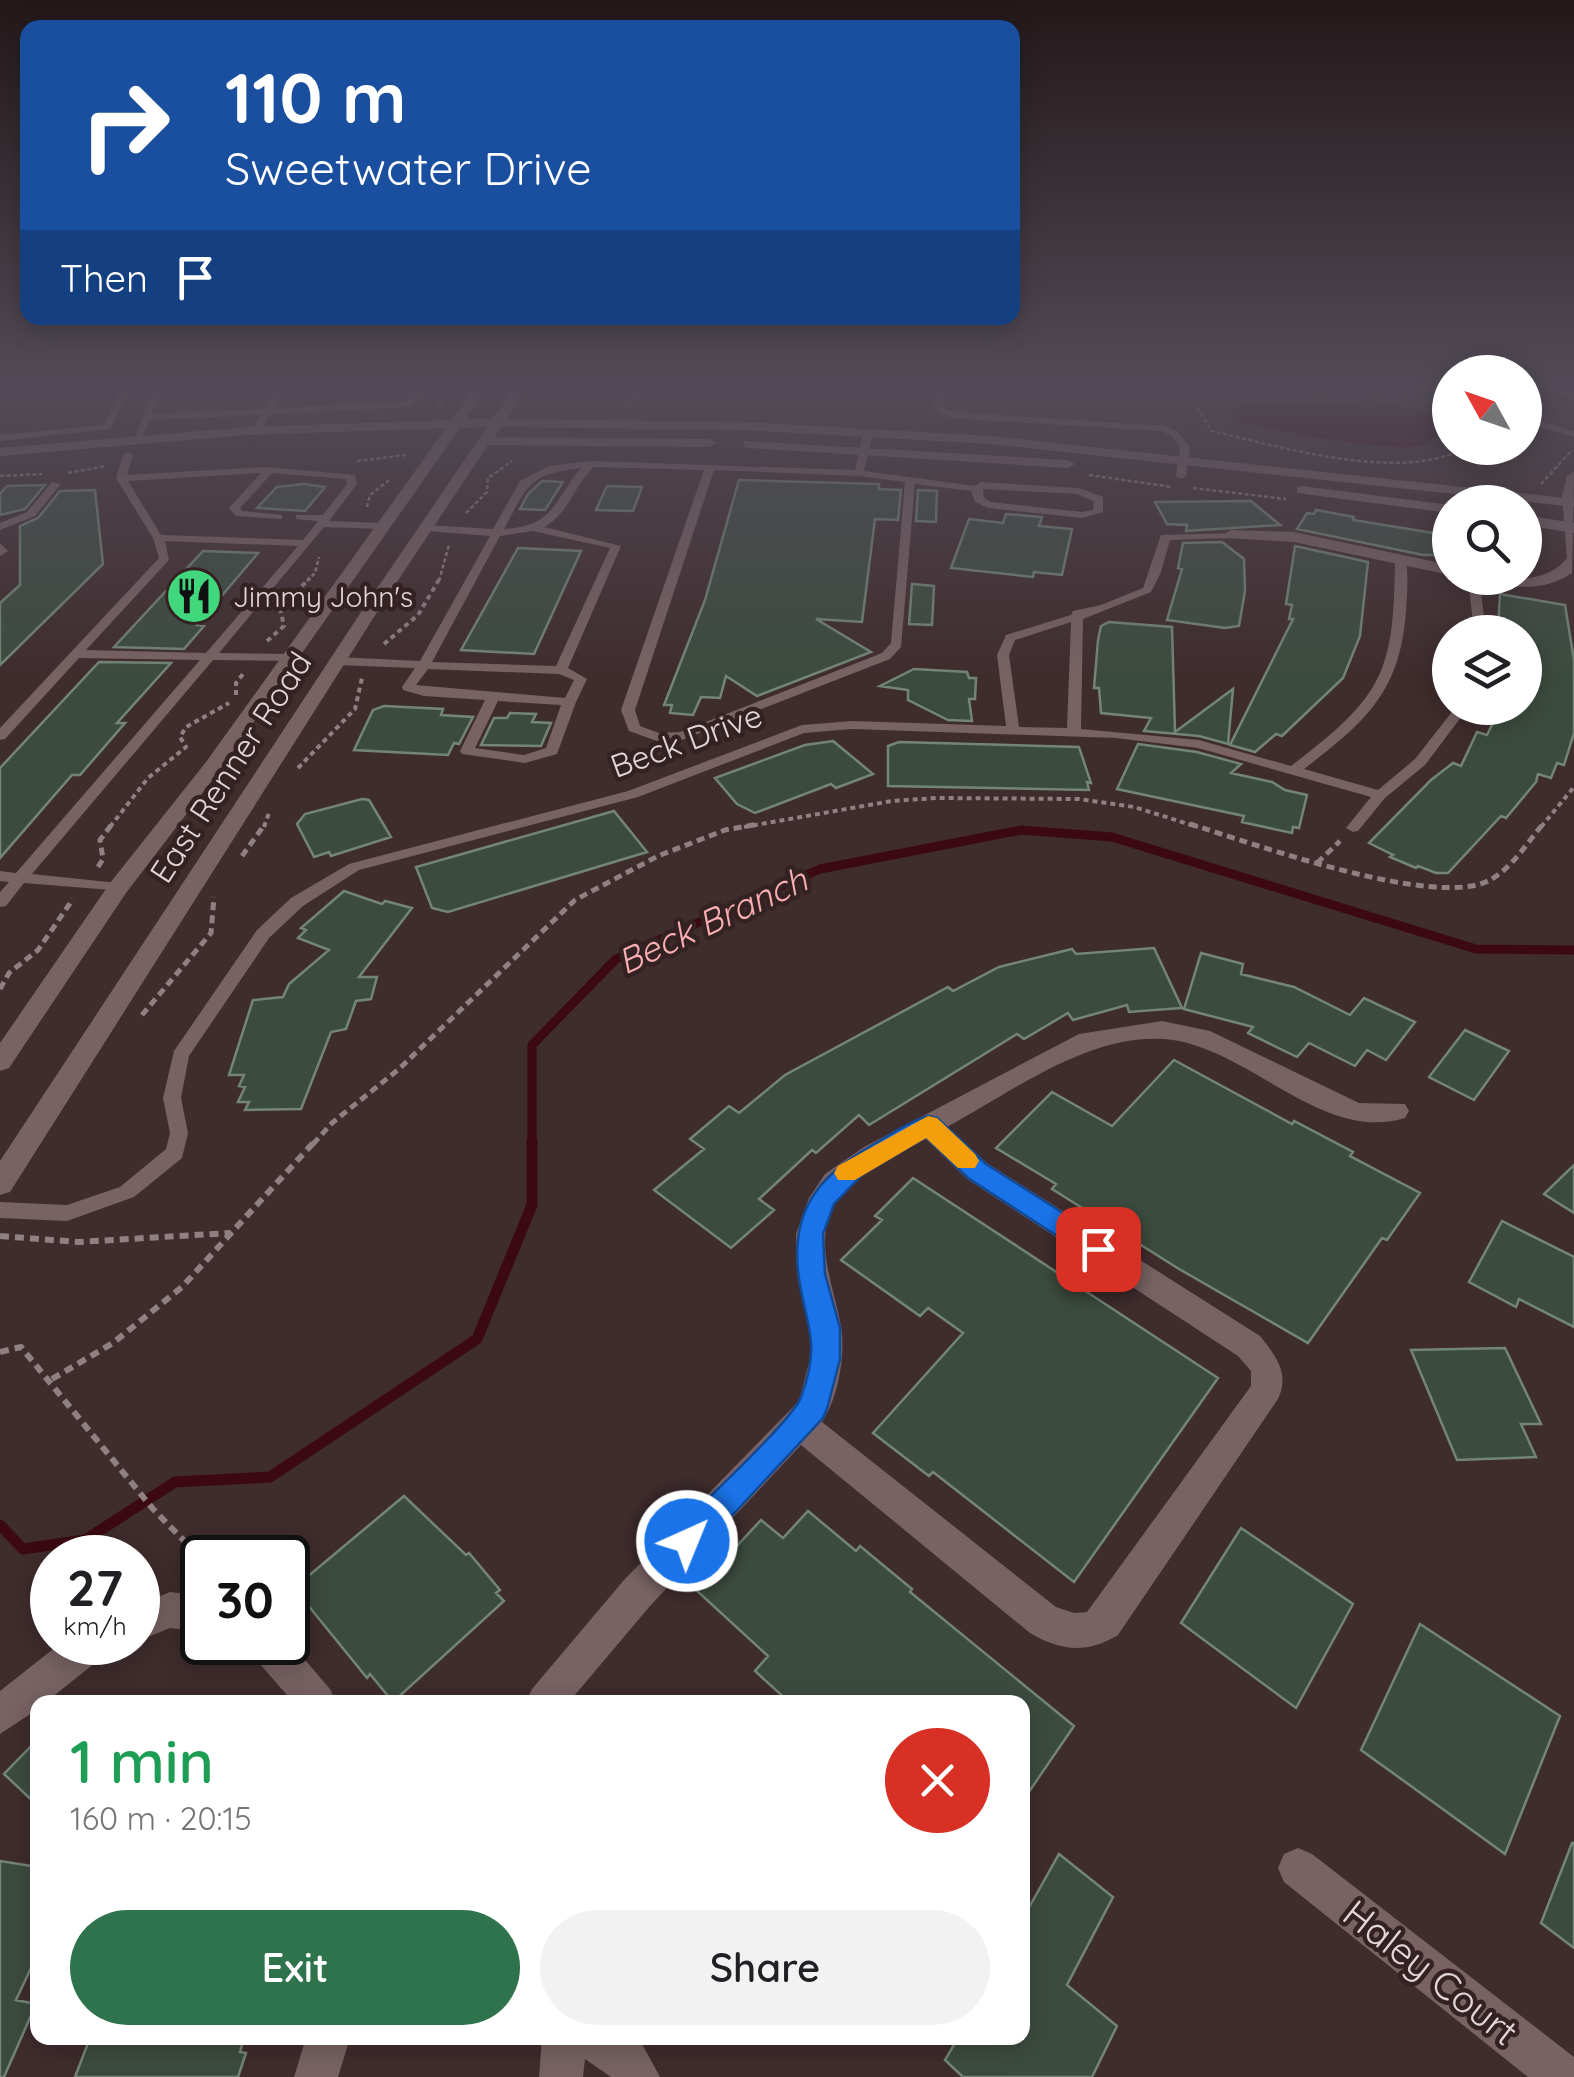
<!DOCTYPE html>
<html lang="en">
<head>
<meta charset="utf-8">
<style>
	:root { --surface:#fff; --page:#f2f2f2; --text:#202124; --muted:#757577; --accent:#2f734c }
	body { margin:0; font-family:Quicksand,sans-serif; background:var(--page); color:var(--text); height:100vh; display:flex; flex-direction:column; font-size:38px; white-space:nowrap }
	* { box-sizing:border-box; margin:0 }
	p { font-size:32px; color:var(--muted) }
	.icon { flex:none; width:55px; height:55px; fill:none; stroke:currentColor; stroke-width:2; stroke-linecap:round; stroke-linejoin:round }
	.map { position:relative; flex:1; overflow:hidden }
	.side { position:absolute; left:30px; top:1695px; width:1000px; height:350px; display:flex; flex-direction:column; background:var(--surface); border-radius:20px; box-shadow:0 5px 25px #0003 }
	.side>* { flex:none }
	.banner { position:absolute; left:20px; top:20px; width:1000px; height:305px; border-radius:20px; box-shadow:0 5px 25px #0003; background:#1a4fa0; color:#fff; overflow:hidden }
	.needle { width:65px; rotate:310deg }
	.tools { position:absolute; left:1432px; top:355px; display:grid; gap:20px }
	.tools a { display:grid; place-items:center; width:110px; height:110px; border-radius:50%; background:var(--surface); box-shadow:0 5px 25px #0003; font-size:50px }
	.speed { position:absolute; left:30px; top:1535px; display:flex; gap:20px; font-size:50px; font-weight:700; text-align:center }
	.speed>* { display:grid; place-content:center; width:130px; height:130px; border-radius:50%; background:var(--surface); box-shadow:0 5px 25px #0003; line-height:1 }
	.speed small { font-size:25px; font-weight:400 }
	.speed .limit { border:5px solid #111; border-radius:15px; background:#fff; color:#111 }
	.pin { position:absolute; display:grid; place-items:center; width:85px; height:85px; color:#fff; margin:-42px; border-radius:20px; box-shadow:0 5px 15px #0006 }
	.me { position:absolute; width:110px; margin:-55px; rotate:44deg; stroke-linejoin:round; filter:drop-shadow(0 0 8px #0008) }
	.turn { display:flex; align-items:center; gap:35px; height:210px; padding:0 40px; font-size:45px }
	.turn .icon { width:130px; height:130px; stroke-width:2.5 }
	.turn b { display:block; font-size:70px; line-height:85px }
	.then { display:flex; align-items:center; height:95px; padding:0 40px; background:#0003; gap:20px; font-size:38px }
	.round { display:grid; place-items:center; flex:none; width:105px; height:105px; border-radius:52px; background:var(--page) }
	.summary { display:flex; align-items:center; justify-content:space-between; height:170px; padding:0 40px }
	h1 { font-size:60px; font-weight:600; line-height:75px; color:#1e9e55 }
	.cta { display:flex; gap:20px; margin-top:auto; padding:20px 40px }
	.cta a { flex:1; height:115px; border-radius:60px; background:var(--accent); color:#fff; font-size:40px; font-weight:600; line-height:115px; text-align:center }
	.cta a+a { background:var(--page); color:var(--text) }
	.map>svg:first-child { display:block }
	.water { fill:#3c0912 }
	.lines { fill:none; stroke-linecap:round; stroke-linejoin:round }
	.stream-far1 { stroke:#3c0912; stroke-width:9 }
	.stream { stroke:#3c0912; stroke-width:11 }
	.building { fill:#3c4b3f; stroke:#738577; stroke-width:2.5 }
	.path-far4 { stroke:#908081; stroke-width:2.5; stroke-dasharray:4 2.5; stroke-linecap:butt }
	.path-far3 { stroke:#908081; stroke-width:4; stroke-dasharray:5 4; stroke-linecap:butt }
	.path-far2 { stroke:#908081; stroke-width:5; stroke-dasharray:8 5; stroke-linecap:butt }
	.path-far1 { stroke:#908081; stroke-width:6; stroke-dasharray:9 6; stroke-linecap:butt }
	.path { stroke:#908081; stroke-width:8; stroke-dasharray:11 8; stroke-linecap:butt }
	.lane { fill:#786263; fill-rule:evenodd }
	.street { fill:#786263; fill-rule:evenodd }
	.secondary { fill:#786263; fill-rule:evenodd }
	.route { fill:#1a73e8; stroke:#114b97; stroke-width:2.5 }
	.slow { fill:#f59e0b }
	.labels { text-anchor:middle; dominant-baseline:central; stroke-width:9; stroke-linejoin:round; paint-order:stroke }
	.far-poi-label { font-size:28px; fill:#e2d5d6; stroke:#342223; text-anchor:start }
	.street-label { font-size:32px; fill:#e2d5d6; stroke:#342223 }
	.water-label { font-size:35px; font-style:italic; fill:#f9aeb2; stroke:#342223 }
	.near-street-label { font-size:38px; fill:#e2d5d6; stroke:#342223 }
</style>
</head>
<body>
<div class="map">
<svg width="1574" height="2077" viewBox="0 0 1574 2077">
	<rect width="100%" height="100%" fill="#3f2c2d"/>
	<!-- water -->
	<path class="water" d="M1370,400L1433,413L1441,426C1435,436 1431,443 1419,446C1389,453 1260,429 1227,419L1235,408L1243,406Z"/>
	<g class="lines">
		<!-- stream-far1 -->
		<path class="stream-far1" d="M532,1144V1045L616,959L820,869L1021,830L1112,837L1476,949L1574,950"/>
		<!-- stream -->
		<path class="stream" d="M0,1525L23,1549L85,1540L175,1482L270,1477L477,1339L532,1205V1141"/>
	</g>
	<!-- building -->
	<path class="building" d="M739,480L879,484V489L901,490L898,520L875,519L862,622L816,619L871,652L757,696L726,676L720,698L701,697L693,715L670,713L672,705H664L705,600Z
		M542,481L563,482L545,510L520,509L528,494Z
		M304,484L325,487L305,511L257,508L277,487Z
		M45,485L25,509L0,515V494L7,486Z
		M607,486L642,487L633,511L596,510Z
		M95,490L103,564L0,665V603L20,585V526L38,518L60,491Z
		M918,490L937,491L936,522L916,521Z
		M1251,501L1280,525L1186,531L1187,525L1167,524L1155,502Z
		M1316,510L1354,517L1353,520L1446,535L1438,555H1423L1297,529L1307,513L1314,514Z
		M1006,514L1042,517L1039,526L1072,529L1062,575L1034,572L1033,577L951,568L969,519L1003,523Z
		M1222,542L1244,559L1245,591L1239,626L1225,628L1167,620L1182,569L1178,568L1183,543Z
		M1295,546L1368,562L1360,636L1343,678L1282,736L1276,734L1255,752L1230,745L1293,619H1289L1292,605L1286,604Z
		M518,548L581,551L534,654L461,650Z
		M203,551L258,553L197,625L204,626L184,649L114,647Z
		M912,584L934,586L932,625L909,624Z
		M1500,594L1565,605L1574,660V733L1564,765L1557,763L1551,778L1538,774L1536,782L1506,818L1501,816L1448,873H1436L1418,866L1416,868L1390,857L1393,855L1369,843L1431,780L1453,763L1461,766L1477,732L1487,735L1500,708H1525V632H1502L1498,628Z
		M1109,622L1172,627L1175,732L1233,689L1228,744L1199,736L1144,731L1151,718L1101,713L1099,688H1094L1098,640L1101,626Z
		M99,662L171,663L117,723H125L80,775H72L0,858V768Z
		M914,669L967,672L969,678H976L975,699H969L972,721L948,720L908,700V690L880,686Z
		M384,706L443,709L441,715L473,717L459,744L454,743L448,755L354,750L373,710Z
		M510,713L536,714L532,722L551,723L541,746L481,745L494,718H507Z
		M833,741L873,774L836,788L831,784L755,813L737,804L715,778L805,745Z
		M899,742L1079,747L1091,783L1087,782L1089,790L888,786V746Z
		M1138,744L1197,752L1241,764L1231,773L1272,782L1285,790L1307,795L1299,828L1293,827L1292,833L1242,822L1244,816L1117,789Z
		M362,799L369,800L391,837L331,856L329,852L314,857L297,824L305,814Z
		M614,811L647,852L448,912L432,908L416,867Z
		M344,891L382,904L385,901L412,908L359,977H377L371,999L356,1001L346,1029L331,1032L301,1109L245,1110L249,1102H238L245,1087L239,1086L244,1075H229L253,1000L283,997L289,984L329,950L298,938L306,930L301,928Z
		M1154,948L1182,1008L1129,1012L1127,1005L1073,1020L1068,1013L1024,1039L1017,1034L869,1125L859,1115L816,1153L812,1150L759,1199L774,1210L731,1248L654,1190L704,1149L690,1139L729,1106L739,1113L785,1075L948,987L953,991L999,967L1072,949L1076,954Z
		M1201,953L1243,964L1241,974L1294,987L1350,1015L1364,998L1415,1022L1386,1060L1367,1050L1355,1066L1309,1043L1297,1057L1248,1033L1253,1027L1184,1009Z
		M1465,1030L1509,1051L1474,1100L1429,1077Z
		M1174,1060L1292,1124L1294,1121L1353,1152L1350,1156L1420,1193L1387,1240L1382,1238L1308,1343L1179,1269L1052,1189L1056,1184L996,1148L1052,1092L1112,1126Z
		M1574,1165V1213L1544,1194Z
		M913,1178L1218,1378L1074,1582L933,1472L929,1476L873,1433L963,1333L928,1308L920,1316L841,1260L882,1220L875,1216Z
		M1502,1221L1574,1257V1327L1519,1299L1516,1307L1469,1282Z
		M1505,1348L1541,1424H1521L1536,1457L1457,1460L1411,1350Z
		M404,1496L466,1555L469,1553L500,1590L496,1593L504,1601L393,1702L370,1674L367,1678L294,1588Z
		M808,1511L856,1551L860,1546L912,1589L910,1592L1074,1726L1022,1802V1702H789L755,1671L768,1656L696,1590L761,1520L783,1538Z
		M1241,1528L1353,1604L1296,1708L1181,1623Z
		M1420,1624L1560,1716L1505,1854L1361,1750Z
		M38,1739V1806L4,1774Z
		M1572,1843H1574V1948L1541,1923Z
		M1059,1854L1113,1897L1067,1985L1117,2026L1092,2077H963L945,2060L958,2038H1022V1920Z
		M0,1861L38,1867V1953L16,2000L36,2004L4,2077H0Z
		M90,2038H135L182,2044L184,2038H244L240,2052L246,2053L238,2077H75Z"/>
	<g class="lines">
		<!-- path-far4 -->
		<path class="path-far4" d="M1225,388L1205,391L1192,400L1212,431C1281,447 1401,483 1465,448
			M1240,388L1331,393
			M1367,391L1430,401
			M439,408L449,388
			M357,461L406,455
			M68,473L106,466
			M1089,475L1172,487
			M0,476L42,474
			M1541,484L1572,450
			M1193,488L1286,499
			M367,507L370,495L391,479
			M466,513L487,492L488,478L512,461
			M307,581L315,573L319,557
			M439,581L449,545"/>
		<!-- path-far3 -->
		<path class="path-far3" d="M267,641L284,626L280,608L310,578
			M384,644L418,615L440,578
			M236,695V683L243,674
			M298,768L355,709L362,678
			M110,827L148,778L186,747L180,737L186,727L229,703
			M264,827L270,810
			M744,827L892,801L936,798L1079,799L1134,807L1198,827
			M1541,827L1574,787"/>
		<!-- path-far2 -->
		<path class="path-far2" d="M1190,824C1252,843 1436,910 1490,880C1512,868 1527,843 1543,824
			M242,856L265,824
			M1317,863L1340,841
			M98,867L103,859L100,840L112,824
			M0,989L9,973L38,950L73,899
			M142,1015L211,933L214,897
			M313,1144L332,1123L399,1069L575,900L658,856L725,830L758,824"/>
		<!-- path-far1 -->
		<path class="path-far1" d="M0,1236L78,1242L230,1233
			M0,1352L21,1347L153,1509L195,1552
			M52,1379L113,1343L182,1287L315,1141"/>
		<!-- path -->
		<path class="path" d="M192,1550L202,1559"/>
		<!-- lane -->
		<path class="lane" d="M121,388H130L110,429L0,441V435L104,425Z
			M154,388H163L152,414L264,409L275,388H284L273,408L406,402L420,388H429L409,407L270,414L259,434L256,435L251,432L261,415L150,420L140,440H134Z
			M636,388H645L629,407H623V403Z
			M834,388H886L882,391Z
			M939,388H948L942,407L953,412L1166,426L1178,432L1190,447L1186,476L1181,479L1176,476L1180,447L1172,436L1161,431L951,418L932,408Z
			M1344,388H1353L1356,392L1349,394Z
			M1437,388H1448L1450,397Z
			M1525,417L1574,431V437L1525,423Z
			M868,429L873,432L864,471L975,486L981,482L1079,488L1103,497V512L1082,518L988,508L975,502L971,491L915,484L901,647L890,659L682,740L657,741L629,731L621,710L704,470L594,467C574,485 569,514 544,527L621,546L568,668L587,679L576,702L557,754L525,763L462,754L460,751L485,700L424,696L403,690L402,687L415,668L337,665L331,661L337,657L420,661L490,536L427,531L422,528L427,525L493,529L520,481L549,466L592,461L855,470L863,432ZM581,468C553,501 555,526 504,529C528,485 528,474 581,468ZM714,470L859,476L905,482L891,643L882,653L680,732L659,733L640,726L635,710ZM983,489L1077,494L1094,501L1093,510L1082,512L991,502L984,498ZM533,531L610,548L556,666L432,662L500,536ZM428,669L559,674L574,680L565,698L416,685ZM498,701L561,705L546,748L524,755L475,748Z
			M128,452L133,455L127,475L265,467L355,475L357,484L329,521L382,523L387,526L382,529L324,527L219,653L290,654L296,658L294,661L213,660L32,874L118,883L123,885L126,888L123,891L24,883L6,906L0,907V892L9,882L0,881V871L16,873L200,660L79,658L5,739L0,740V728L159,558L153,538L116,478L123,455ZM261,473L229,508L236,516L282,519V515L243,511L240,508L272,473L346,479L347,484L323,515H296V519L318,521L303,540L161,535L128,481ZM165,541L298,546L206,653L86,650L169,560Z
			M52,482L61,484L35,516L0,530V523L27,512Z
			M1235,533V537L1231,538L1170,540L1161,572L1151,592L1083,619L1081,729L1199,740L1291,766C1383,696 1394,674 1395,559L1405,557C1409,573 1407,594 1406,611C1400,693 1365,722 1304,769L1378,790L1415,759L1455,708H1468L1425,765L1385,798L1358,831L1353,832L1346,828L1371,797L1198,748L1116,738L852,729L804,733L638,797L359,870L303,906L269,938L189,1056L181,1098L188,1133L182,1158L134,1197L67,1221L0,1218V1202L67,1205L120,1187L166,1149L170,1133L163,1098L174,1051L257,930L291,898L349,864L628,791L802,725L852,721L1006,726L997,655L1006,635L1071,615L1073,611L1101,605L1143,588L1161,535ZM1071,622L1067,728L1019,727L1009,655L1015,640Z
			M1468,578H1479L1486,632H1474Z"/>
		<!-- street -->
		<path class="street" d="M3,388H18V389L12,393Z
			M1548,388L1574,391V399L1550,391Z
			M1574,472L1572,573C1545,592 1512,588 1481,581L1479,578C1510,578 1546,585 1567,558L1562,496L1567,476Z
			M1231,530L1294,532L1450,565V575L1294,542L1226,538L1223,535Z
			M0,543L8,551L0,556Z
			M1162,1021L1210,1031L1359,1103L1405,1104L1409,1111L1405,1118C1321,1144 1247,1045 1164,1039C1087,1034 1012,1092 947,1127L987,1163L1260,1336C1276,1356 1290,1374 1278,1399L1118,1635C1087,1654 1061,1651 1030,1633L801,1445L650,1606L569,1702H526L532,1689L624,1580L799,1401L810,1359L811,1328L797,1273L796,1234L809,1198L825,1174L864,1147L1079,1034ZM926,1139L967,1179L1238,1356L1251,1371V1386L1087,1612L1074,1613L1056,1607L822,1422C838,1398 846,1354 841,1326C833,1282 809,1233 842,1193C863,1169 898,1154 926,1139Z
			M170,1592L202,1596V1632L170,1628L138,1641V1605Z
			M288,1640L330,1689L336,1702H293L252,1655L247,1642Z
			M62,1642H110L105,1655L46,1702H38V1709L0,1734V1691Z
			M1298,1848L1312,1854L1574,2057V2077H1528L1284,1882L1278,1868L1284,1854Z
			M306,2038H350L338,2077H294Z
			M542,2038H631L642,2044L660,2077H611L585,2059L583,2077H539Z"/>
		<!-- secondary -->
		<path class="secondary" d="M474,388H487L465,419H493L513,388H526L506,419L743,422L990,436L1574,499V507L990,444L743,430L501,427L494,437L709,439L716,443L709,447L488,445L381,606L10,1192L0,1195V1161L365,606L487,427L460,428L220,770L126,893L9,1068L0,1071V1043L110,883L206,762L446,428L247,435L0,456V448L247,427L452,420Z
			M744,441L1068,460L1075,464L1068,468L749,448L744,447Z
			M1302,486L1450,505V513L1297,493V487Z
			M1525,515L1574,523V533L1525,525Z"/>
	</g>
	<!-- sky -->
	<linearGradient id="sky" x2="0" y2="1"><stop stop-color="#231819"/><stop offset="0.57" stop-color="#524b57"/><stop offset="1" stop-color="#524b57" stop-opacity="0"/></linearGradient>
	<rect width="1574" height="679" fill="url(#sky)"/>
	<!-- route -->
	<path class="route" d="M928,1116L937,1118L986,1164L1107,1241L1111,1249L1107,1256L1098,1260L1088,1256L968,1178L926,1137L863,1174L834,1204L823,1234L825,1274L840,1328V1359L827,1409L823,1418L698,1552L687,1557L676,1552L672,1541L676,1530C698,1507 794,1419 801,1397C823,1338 804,1325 798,1271C791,1202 826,1171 881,1140C896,1131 911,1121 928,1116Z"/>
	<!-- slow -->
	<path class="slow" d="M928,1116L937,1118L975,1154L979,1161L975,1168H958L926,1138L855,1180H838L834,1173L838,1166Z"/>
	<!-- icons -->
	<defs>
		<g id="restaurant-disc" transform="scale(2.875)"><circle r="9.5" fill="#41d77c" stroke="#342223"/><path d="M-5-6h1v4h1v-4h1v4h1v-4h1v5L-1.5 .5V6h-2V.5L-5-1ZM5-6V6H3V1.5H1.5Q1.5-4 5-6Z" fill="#111"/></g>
	</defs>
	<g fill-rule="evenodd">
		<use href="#restaurant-disc" x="194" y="596"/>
	</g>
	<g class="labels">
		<!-- far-poi labels -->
		<g class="far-poi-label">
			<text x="233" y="596">Jimmy John's</text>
		</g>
		<!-- street labels -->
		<g class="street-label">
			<text transform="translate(686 740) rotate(-20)">Beck Drive</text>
			<text transform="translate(230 767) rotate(-57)">East Renner Road</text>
		</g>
		<!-- water labels -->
		<g class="water-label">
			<text transform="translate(712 920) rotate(-25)">Beck Branch</text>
		</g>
		<!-- near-street labels -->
		<g class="near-street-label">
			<text transform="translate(1431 1972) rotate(38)">Haley Court</text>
		</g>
	</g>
</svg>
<div class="tools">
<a><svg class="needle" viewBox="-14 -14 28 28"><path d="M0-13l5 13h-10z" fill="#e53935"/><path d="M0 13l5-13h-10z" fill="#757577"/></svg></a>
<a><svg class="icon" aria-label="search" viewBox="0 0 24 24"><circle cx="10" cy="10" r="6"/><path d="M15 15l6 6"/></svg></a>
<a><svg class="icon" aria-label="layers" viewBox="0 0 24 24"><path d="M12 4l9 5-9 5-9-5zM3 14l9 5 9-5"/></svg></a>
</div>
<div class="speed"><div>27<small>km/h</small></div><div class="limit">30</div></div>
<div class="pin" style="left:1098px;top:1249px;background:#d93025"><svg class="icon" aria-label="arrive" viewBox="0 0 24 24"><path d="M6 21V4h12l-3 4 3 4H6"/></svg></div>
<svg class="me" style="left:687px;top:1541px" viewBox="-20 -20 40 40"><circle r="17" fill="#1a73e8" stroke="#fff" stroke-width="3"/><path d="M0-11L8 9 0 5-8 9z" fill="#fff"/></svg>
<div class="banner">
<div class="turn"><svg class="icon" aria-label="right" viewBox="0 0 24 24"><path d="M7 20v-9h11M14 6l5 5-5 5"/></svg><div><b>110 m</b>Sweetwater Drive</div></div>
<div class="then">Then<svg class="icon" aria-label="arrive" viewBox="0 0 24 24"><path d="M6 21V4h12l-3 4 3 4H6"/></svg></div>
</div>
<section class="side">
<div class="summary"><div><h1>1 min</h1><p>160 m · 20:15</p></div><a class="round" style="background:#d93025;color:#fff"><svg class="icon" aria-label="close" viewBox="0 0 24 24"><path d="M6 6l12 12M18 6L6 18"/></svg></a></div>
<div class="cta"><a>Exit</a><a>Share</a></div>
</section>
</div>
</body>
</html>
